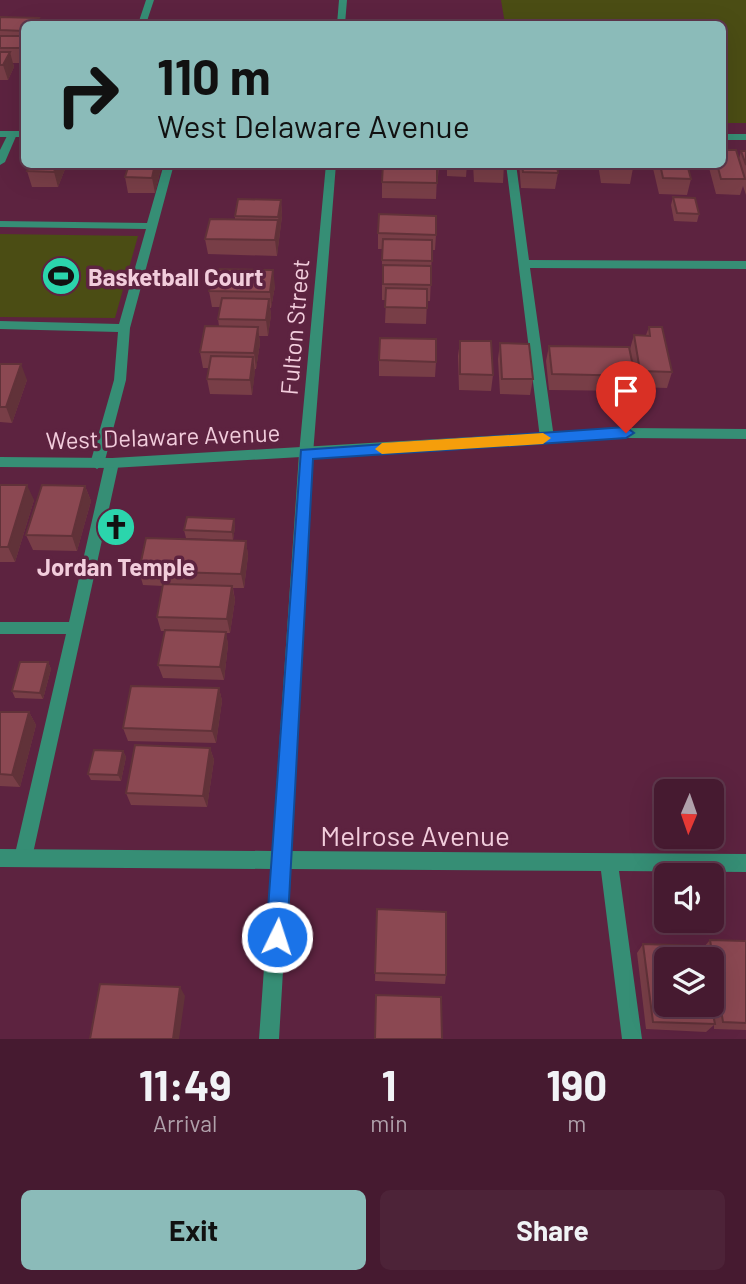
<!DOCTYPE html>
<html lang="en">
<head>
<meta charset="utf-8">
<style>
	:root { --surface:#461a30; --page:#4d2338; --text:#f1f3f6; --muted:#b0a1ab; --line:#5e384c; --accent:#8bbbb9 }
	body { margin:0; font-family:Barlow,sans-serif; background:var(--page); color:var(--text); height:100vh; display:flex; flex-direction:column; font-size:26px; white-space:nowrap }
	* { box-sizing:border-box; margin:0 }
	p { font-size:23px; color:var(--muted) }
	.icon { flex:none; width:38px; height:38px; fill:none; stroke:currentColor; stroke-width:2; stroke-linecap:round; stroke-linejoin:round }
	.map { position:relative; height:1039px; overflow:hidden }
	.details { display:flex; flex-direction:column; background:var(--surface); flex:1 }
	.details>* { flex:none }
	.banner { position:absolute; left:21px; top:21px; width:705px; height:147px; border-radius:10px; box-shadow:0 7px 28px #0002,0 0 0 2px var(--line); background:#8bbbb9; color:#111; overflow:hidden }
	.needle { width:46px; rotate:182deg }
	.controls { position:absolute; left:654px; top:779px; display:grid; gap:14px }
	.controls a { display:grid; place-items:center; width:70px; height:70px; border-radius:10px; background:var(--surface); box-shadow:0 7px 28px #0002,0 0 0 2px var(--line); font-size:35px }
	.pin { position:absolute; display:grid; place-items:center; width:60px; height:60px; color:#fff; margin:-72px -30px; border-radius:50% 50% 50% 0; rotate:-45deg; box-shadow:0 0 7px #0007 }
	.pin .icon { rotate:45deg }
	.me { position:absolute; width:77px; margin:-38px; rotate:4deg; stroke-linejoin:round; filter:drop-shadow(0 0 5px #0008) }
	.turn { display:flex; align-items:center; gap:24px; height:147px; padding:0 21px; font-size:32px }
	.turn .icon { width:91px; height:91px; stroke-width:2.5 }
	.turn b { display:block; font-size:49px; line-height:60px }
	.eta { display:flex; justify-content:space-evenly; align-items:center; height:119px; text-align:center }
	.eta b { font-size:42px; font-weight:700; line-height:49px }
	.button { display:flex; gap:14px; margin-top:auto; padding:14px 21px }
	.button a { flex:1; height:80px; border-radius:10px; background:var(--accent); color:#111; font-size:28px; font-weight:700; line-height:80px; text-align:center }
	.button a+a { background:var(--page); color:var(--text) }
	.map>svg:first-child { display:block }
	.green { fill:#4b4d14 }
	.lines { fill:none; stroke-linecap:round; stroke-linejoin:round }
	.service { fill:#368e75; fill-rule:evenodd }
	.minor { fill:#368e75; fill-rule:evenodd }
	.tertiary { fill:#368e75; fill-rule:evenodd }
	.wall { fill:#783e47; fill-rule:evenodd }
	.shaded-wall { fill:#613239 }
	.building { fill:#8b4852; stroke:#613239; stroke-width:2 }
	.route { fill:#1a73e8; stroke:#114b97; stroke-width:2 }
	.slow { fill:#f59e0b }
	.labels { text-anchor:middle; dominant-baseline:central; stroke-width:7; stroke-linejoin:round; paint-order:stroke }
	.poi-label { font-size:24px; font-weight:bold; fill:#f2cddc; stroke:#5d2340; text-anchor:start }
	.street-label { font-size:24px; fill:#f2cddc; stroke:#5d2340 }
	.near-street-label { font-size:28px; fill:#f2cddc; stroke:#5d2340 }
</style>
</head>
<body>
<div class="map">
<svg width="746" height="1039" viewBox="0 0 746 1039">
	<rect width="100%" height="100%" fill="#5d2340"/>
	<!-- green -->
	<path class="green" d="M501,0H746V123H723V24H505Z
		M0,234L138,236L115,318L0,317Z"/>
	<g class="lines">
		<!-- service -->
		<path class="service" d="M146,0H154L146,24H138Z
			M9,132L17,134L5,162L0,165V150Z
			M164,164H174L130,328L126,380L104,464L97,469L90,464L114,380L118,332L0,329V321L119,324L146,229L0,227V221L147,223Z
			M506,164H516L529,260L746,261V269L530,268L554,438L547,443L540,438Z
			M112,458L119,463L32,858L29,864L23,867L17,864L14,858L66,634H0V622H69L105,463Z"/>
		<!-- minor -->
		<path class="minor" d="M339,0H347L345,24H337Z
			M0,131H24V137H0Z
			M723,134H746V140H723Z
			M326,164H336L313,454L290,851L746,854V872L619,871L642,1039H622L601,871L289,869L279,1039H259L271,869L0,867V849L272,851L299,454Z"/>
		<!-- tertiary -->
		<path class="tertiary" d="M627,428L746,429V439L627,438L112,468L0,467V457L112,458Z"/>
	</g>
	<!-- wall -->
	<path class="wall" d="M0,17L39,18L40,24H24V63H13L14,67L8,80H0Z
		M741,151H746V195L743,186L740,195L716,194L708,164H723L739,159Z
		M67,164L58,187H32L27,171Z
		M129,164H162L155,193H128L125,177Z
		M248,164H288L287,170L249,169Z
		M382,164H439L438,177H437L436,199L382,198Z
		M447,164H467L466,177L447,176Z
		M473,164H504L503,183L474,182Z
		M519,164H557L558,173L555,189L521,188Z
		M598,164H633V168L630,184L601,183Z
		M652,164H687L691,179L687,195L659,194Z
		M673,197L699,214L697,222L674,221L671,205Z
		M281,200L282,216L277,256L208,254L205,239L235,220V216Z
		M378,233L436,235L435,250H432L430,301H427L426,324L385,323L386,300H382V249H378Z
		M275,286L271,308H270L271,315L268,336H259L260,343L256,369H255L252,395L210,394L207,379L209,368H203L200,352L219,326L218,319L221,307H212L209,291Z
		M649,327L672,372L667,388L636,387L634,378L630,391L549,390L546,361L549,346L630,349L634,335H646Z
		M460,341L493,375L491,391L459,390L458,356Z
		M500,343L533,379L530,395L500,394L498,359Z
		M379,360L436,362L435,377L379,376Z
		M0,364L27,380L12,423L0,422Z
		M0,485L34,500L15,562H0Z
		M85,486L91,501L77,551L33,550L26,535Z
		M234,519L235,527L233,540L186,538L184,530Z
		M246,541L248,556L244,588H233L235,600L230,633H226L228,645L224,680L163,678L158,665L165,631H161L157,617L163,586L143,585L139,571Z
		M48,662L51,669L43,699L15,698L12,691Z
		M219,688L222,701L216,743L128,741L123,728Z
		M0,712H29L36,725L20,787L0,786Z
		M210,748L214,760L207,807L131,805L126,793Z
		M123,751L126,757L121,781L91,780L88,774Z
		M377,909L446,975L445,984L375,981Z
		M710,940L746,941V1030L714,1029V1025L706,1032L646,1029L637,953L643,944L703,948ZM667,959H712V1004H667Z"/>
	<!-- shaded-wall -->
	<path class="shaded-wall" d="M24,41V61L21,48Z
		M10,52L14,67L8,80L3,65Z
		M57,164H67L58,187L54,172Z
		M155,164H162L155,193L152,178Z
		M281,200L282,216L277,256L275,240Z
		M273,270L275,286L271,308L270,292Z
		M269,299L271,315L268,336L266,320Z
		M258,327L260,343L256,369L254,353Z
		M253,357L255,372L252,395L250,380Z
		M21,364L27,380L12,423L6,407Z
		M27,485L34,500L15,562L8,547Z
		M85,486L91,501L77,551L72,536Z
		M234,519L235,527L233,540L232,532Z
		M246,541L248,556L244,588L241,574Z
		M232,586L235,600L230,633L227,619Z
		M226,632L228,645L224,680L220,667Z
		M48,662L51,669L43,699L40,693Z
		M219,688L222,701L216,743L212,731Z
		M29,712L36,725L20,787L12,775Z
		M210,748L214,760L207,807L203,796Z
		M123,751L126,757L121,781L118,775Z
		M180,987L185,996L179,1039H173Z"/>
	<!-- building -->
	<path class="building" d="M0,17L39,18L35,24H24V31L0,30Z
		M0,36H24V41L21,48H0Z
		M0,52H10L3,65H0Z
		M723,150H736L745,179H721L717,164H723Z
		M741,151H746V165Z
		M30,164H57L54,172L27,171Z
		M129,164H155L152,178L125,177Z
		M383,164L437,165V183L382,182Z
		M447,164H467V169L447,168Z
		M475,164H504L505,167H475Z
		M522,164H557L558,173L523,172Z
		M604,164H633V168L605,167Z
		M660,164H687L691,179L663,178Z
		M673,197L695,198L699,214L677,213Z
		M238,199L281,200L278,217L235,216Z
		M379,214L436,216V235L378,233Z
		M210,219L278,220L275,240L205,239Z
		M383,239L432,240V261L382,260Z
		M383,265L431,266V285L383,284Z
		M214,269L273,270L270,292L209,291Z
		M386,288L427,289V308L385,307Z
		M222,298L269,299L266,320L218,319Z
		M205,326L258,327L254,353L200,352Z
		M649,327H662L672,372L640,371L634,335L650,336Z
		M380,338L436,339V362L379,360Z
		M460,341H491L493,375L460,374Z
		M500,343L529,344L533,379H502Z
		M549,346L629,347L635,376L552,374Z
		M211,356L253,357L250,380L207,379Z
		M0,364H21L6,407H0Z
		M0,485H27L8,547H0Z
		M42,485L85,486L72,536L26,535Z
		M187,517L234,519L232,532L184,530Z
		M146,538L246,541L241,574L139,571Z
		M163,584L232,586L227,619L157,617Z
		M165,630L226,632L220,667L158,665Z
		M20,662H48L40,693L12,691Z
		M131,686L219,688L212,731L123,728Z
		M0,712H29L12,775L0,774Z
		M135,745L210,748L203,796L126,793Z
		M94,750L123,751L118,775L88,774Z
		M377,909L446,912V975L375,973Z
		M710,940L746,941V1023L723,1022Z
		M643,944L702,946L704,959H667V1004H711L715,1024L653,1022Z
		M100,984L180,987L173,1039H90Z
		M376,995L441,997L442,1039H375Z"/>
	<!-- route -->
	<path class="route" d="M626,427L634,433L626,438L313,459L287,937L284,944L277,947L269,944L266,937L301,450Z"/>
	<!-- slow -->
	<path class="slow" d="M543,433L551,438L543,444L382,454L375,449L382,443Z"/>
	<!-- icons -->
	<defs>
		<g id="stadium-disc" transform="scale(2.0125)"><circle r="9.5" fill="#2bd5ac" stroke="#5d2340"/><path d="M0-5a6.5 5 0 1 0 0 10a6.5 5 0 1 0 0-10ZM-3.5-1.8h7v3.6h-7Z" fill="#111"/></g>
		<g id="church-disc" transform="scale(2.0125)"><circle r="9.5" fill="#2bd5ac" stroke="#5d2340"/><path d="M-1.2-6h2.4v3.5h3.3v2.4h-3.3V6h-2.4V-.1h-3.3v-2.4h3.3Z" fill="#111"/></g>
	</defs>
	<g fill-rule="evenodd">
		<use href="#stadium-disc" x="61" y="276"/>
		<use href="#church-disc" x="116" y="527"/>
	</g>
	<g class="labels">
		<!-- poi labels -->
		<g class="poi-label">
			<text x="88" y="276">Basketball Court</text>
			<text x="116" y="566" text-anchor="middle">Jordan Temple</text>
		</g>
		<!-- street labels -->
		<g class="street-label">
			<text transform="translate(294 327) rotate(-85)">Fulton Street</text>
			<text transform="translate(163 436) rotate(-2)">West Delaware Avenue</text>
		</g>
		<!-- near-street labels -->
		<g class="near-street-label">
			<text x="415" y="835">Melrose Avenue</text>
		</g>
	</g>
</svg>
<div class="controls">
<a><svg class="needle" viewBox="-14 -14 28 28"><path d="M0-13l5 13h-10z" fill="#e53935"/><path d="M0 13l5-13h-10z" fill="#b0a1ab"/></svg></a>
<a><svg class="icon" aria-label="sound" viewBox="0 0 24 24"><path d="M4 9h4l5-4v14l-5-4H4zM17 9q2 3 0 6"/></svg></a>
<a><svg class="icon" aria-label="layers" viewBox="0 0 24 24"><path d="M12 4l9 5-9 5-9-5zM3 14l9 5 9-5"/></svg></a>
</div>
<div class="pin" style="left:626px;top:433px;background:#d93025"><svg class="icon" aria-label="arrive" viewBox="0 0 24 24"><path d="M6 21V4h12l-3 4 3 4H6"/></svg></div>
<svg class="me" style="left:277px;top:937px" viewBox="-20 -20 40 40"><circle r="17" fill="#1a73e8" stroke="#fff" stroke-width="3"/><path d="M0-11L8 9 0 5-8 9z" fill="#fff"/></svg>
<div class="banner">
<div class="turn"><svg class="icon" aria-label="right" viewBox="0 0 24 24"><path d="M7 20v-9h11M14 6l5 5-5 5"/></svg><div><b>110 m</b>West Delaware Avenue</div></div>
</div>
</div>
<section class="details">
<div class="eta">
<div><b>11:49</b><p>Arrival</p></div>
<div><b>1</b><p>min</p></div>
<div><b>190</b><p>m</p></div>
</div>
<div class="button"><a>Exit</a><a>Share</a></div>
</section>
</body>
</html>
